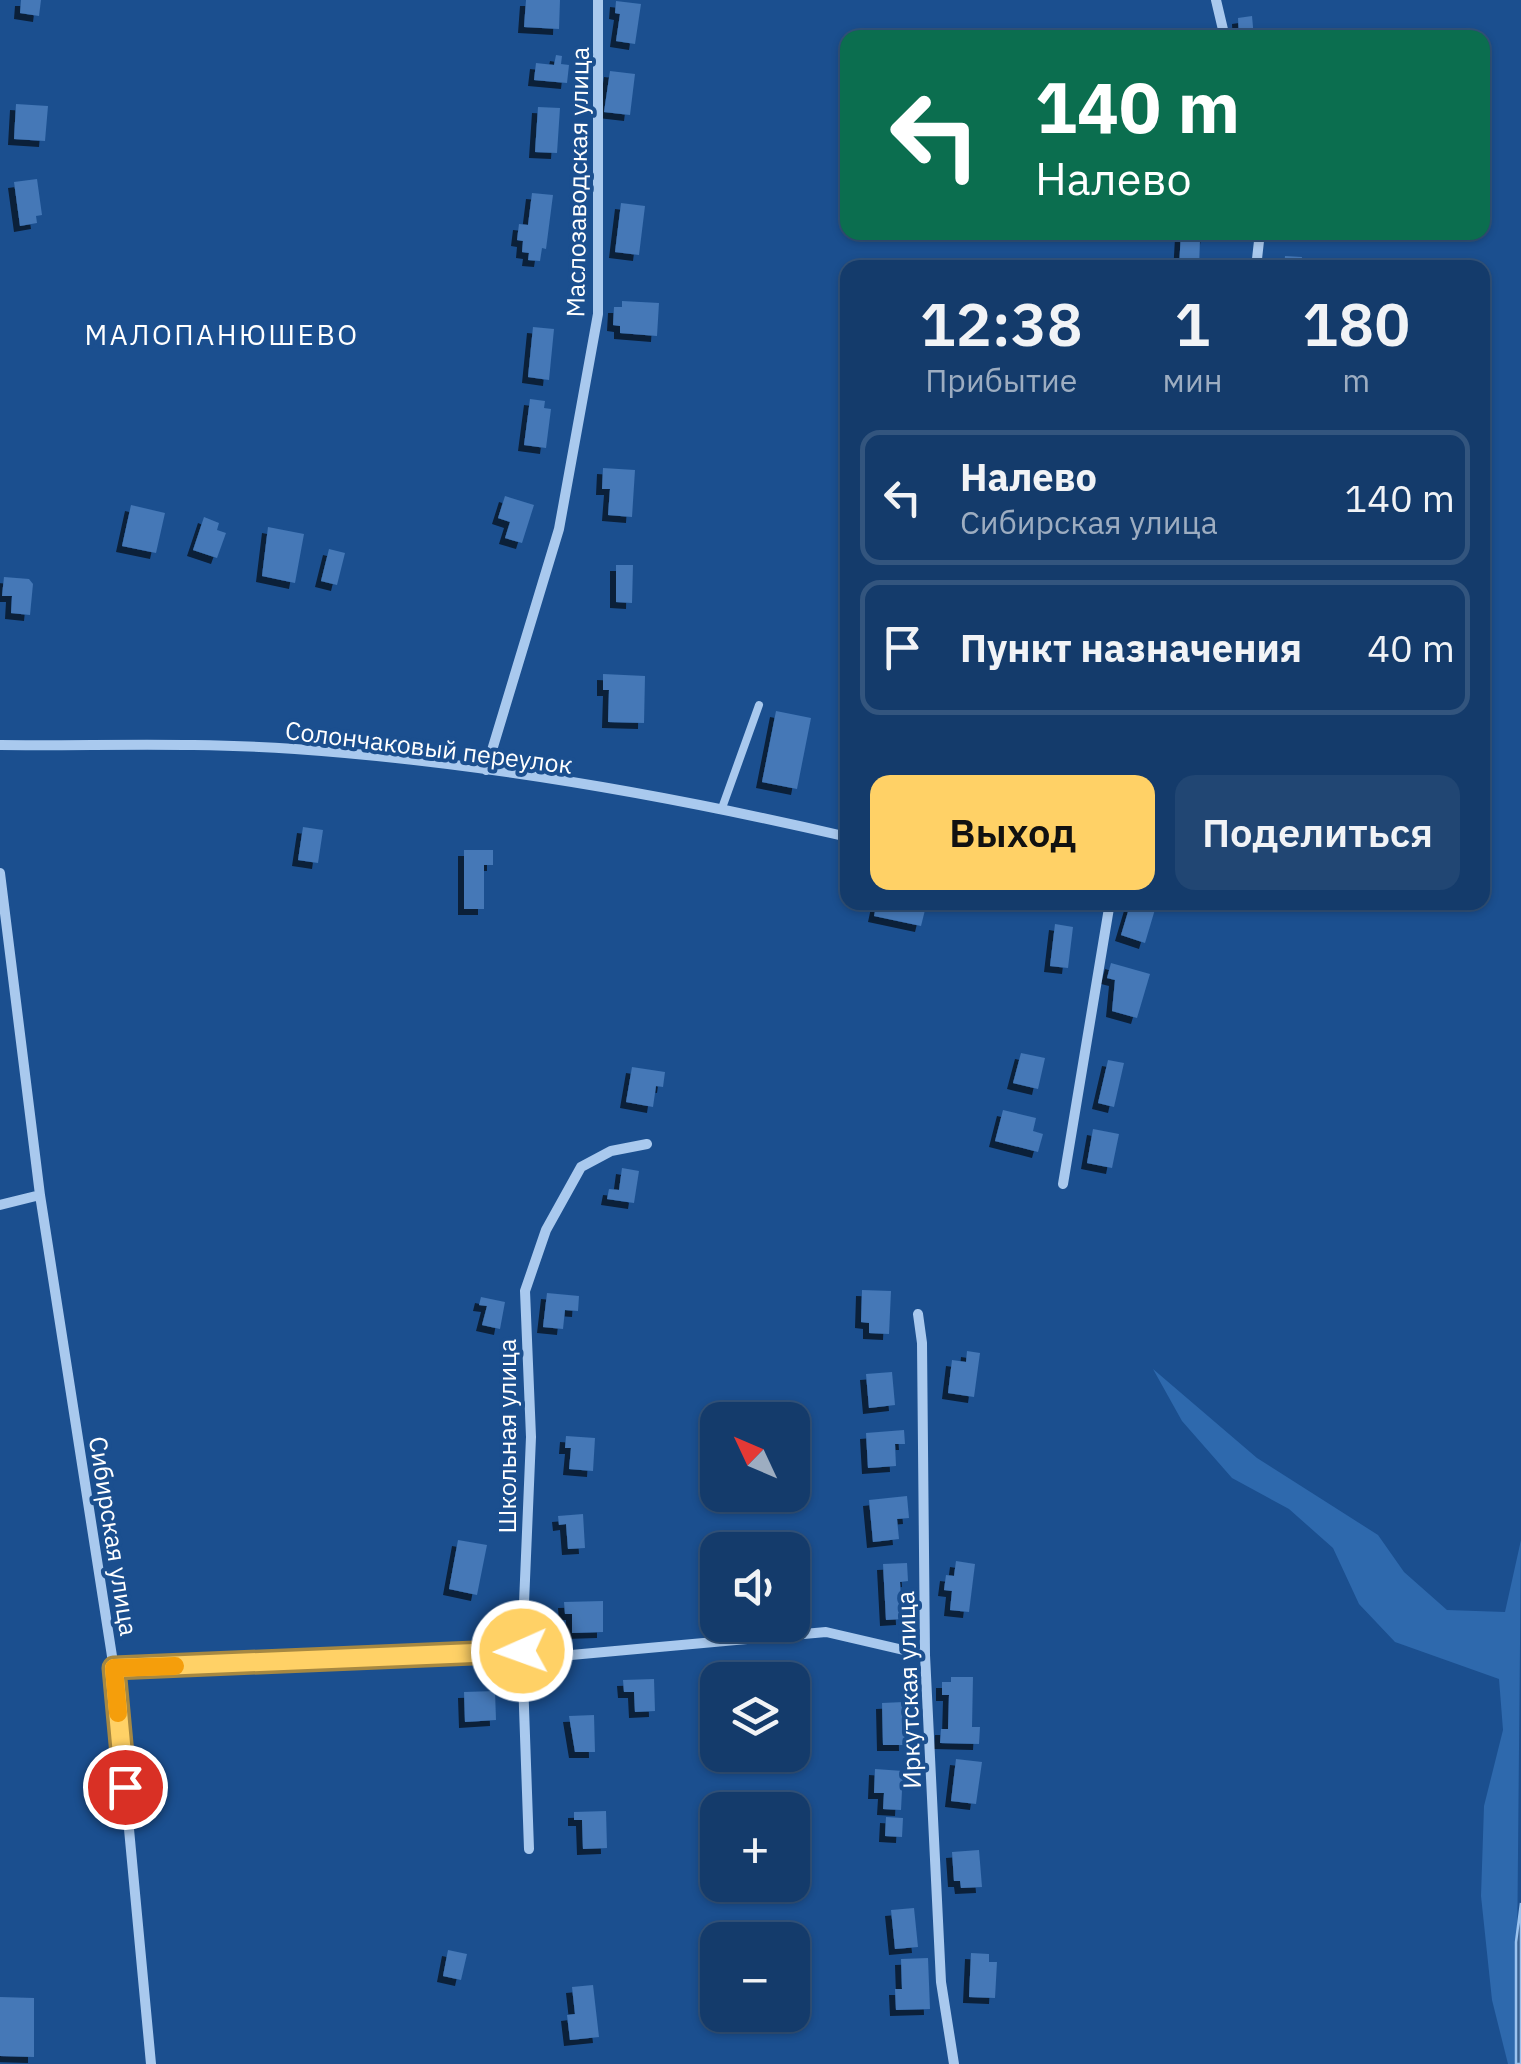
<!DOCTYPE html>
<html lang="ru">
<head>
<meta charset="utf-8">
<style>
	:root { --surface:#143b6b; --page:#214673; --text:#f1f3f6; --muted:#9dadc1; --line:#33557e; --accent:#ffd166 }
	body { margin:0; font-family:"IBM Plex Sans",sans-serif; background:var(--page); color:var(--text); height:100vh; display:flex; flex-direction:column; font-size:38px; white-space:nowrap }
	* { box-sizing:border-box; margin:0 }
	p { font-size:32px; color:var(--muted) }
	.icon { flex:none; width:55px; height:55px; fill:none; stroke:currentColor; stroke-width:2; stroke-linecap:round; stroke-linejoin:round }
	.map { position:relative; flex:1; overflow:hidden }
	.panel { position:absolute; left:840px; top:260px; width:650px; height:650px; display:flex; flex-direction:column; background:var(--surface); border-radius:20px; box-shadow:0 2px 8px #0004,0 0 0 2px var(--line) }
	.panel>* { flex:none }
	.banner { position:absolute; left:840px; top:30px; width:650px; height:210px; border-radius:20px; box-shadow:0 2px 8px #0004,0 0 0 2px var(--line); background:#0b6e4f; color:#fff; overflow:hidden }
	.needle { width:65px; rotate:314deg }
	.tools { position:absolute; left:700px; top:1402px; display:grid; gap:20px }
	.tools a { display:grid; place-items:center; width:110px; height:110px; border-radius:20px; background:var(--surface); box-shadow:0 2px 8px #0004,0 0 0 2px var(--line); font-size:50px }
	.pin { position:absolute; display:grid; place-items:center; width:85px; height:85px; color:#fff; margin:-42px; border:5px solid #fff; border-radius:50%; box-shadow:0 2px 10px #0007 }
	.me { position:absolute; width:110px; margin:-55px; rotate:268deg; stroke-linejoin:round; filter:drop-shadow(0 0 8px #0008) }
	.turn { display:flex; align-items:center; gap:35px; height:210px; padding:0 30px; font-size:45px }
	.turn .icon { width:130px; height:130px; stroke-width:2.5 }
	.turn b { display:block; font-size:70px; line-height:85px }
	.eta { display:flex; justify-content:space-evenly; align-items:center; height:170px; text-align:center }
	.eta b { font-size:60px; font-weight:600; line-height:70px }
	.action { display:flex; gap:20px; margin-top:auto; padding:20px 30px }
	.action a { flex:1; height:115px; border-radius:20px; background:var(--accent); color:#111; font-size:40px; font-weight:600; line-height:115px; text-align:center }
	.action a+a { background:var(--page); color:var(--text) }
	ul { padding:0; list-style:none }
	li { display:flex; align-items:center; gap:30px; height:135px; margin:0 20px 15px; padding:0 10px; border:5px solid var(--line); border-radius:20px }
	li div { flex:1 }
	li b { display:block; font-size:38px }
	li em { font-style:normal }
	.map>svg:first-child { display:block }
	.green { fill:#2e69ad }
	.water { fill:#3c6290; stroke:#9cc4f0; stroke-width:2.5 }
	.building { fill:#4478b7; filter:url(#shadow) }
	.lines { fill:none; stroke-linecap:round; stroke-linejoin:round }
	.service { stroke:#a9c9ee; stroke-width:8 }
	.minor { stroke:#a9c9ee; stroke-width:10 }
	.route-casing { stroke:#a68842; stroke-width:25 }
	.route { stroke:#ffd166; stroke-width:18 }
	.slow { stroke:#f59e0b; stroke-width:18 }
	.labels { text-anchor:middle; dominant-baseline:central; stroke-width:8; stroke-linejoin:round; paint-order:stroke }
	.street-label { font-size:25px; fill:#fff; stroke:#1b4f8f }
	.neighbourhood-label { font-size:28px; letter-spacing:2.5px; fill:#fff; stroke:#1b4f8f }
</style>
</head>
<body>
<div class="map">
<svg width="1521" height="2064" viewBox="0 0 1521 2064">
	<defs>
		<filter id="shadow"><feDropShadow dx="-6" dy="6" stdDeviation="0" flood-color="#0009"/></filter>
	</defs>
	<rect width="100%" height="100%" fill="#1b4f8f"/>
	<!-- green -->
	<path class="green" d="M1153,1369L1257,1458L1378,1535L1404,1572L1447,1610L1505,1612L1521,1540L1516,2064H1508L1492,2000L1481,1896L1484,1806L1503,1730L1499,1679L1395,1642L1359,1604L1333,1548L1289,1509L1232,1478L1182,1421Z"/>
	<!-- water -->
	<path class="water" d="M1521,1903V2064H1516V1942Z"/>
	<!-- building -->
	<path class="building" d="M21,0H41L39,16L20,13Z
		M526,0H560L559,29L524,27Z
		M616,1L641,4L635,44L616,41L620,14L615,13Z
		M1252,16L1254,38H1239L1238,18Z
		M556,55L562,56L561,64L569,65L567,83L534,80L536,63L554,65Z
		M610,71L635,74L630,115L604,112Z
		M16,104L48,106L45,141L14,139Z
		M538,107L560,108L557,153L535,152Z
		M37,179L42,215L36,216L37,223L20,226L14,182Z
		M532,193L553,195L546,249L542,248L540,261L528,260L529,253L522,252L523,241L517,240L519,224L528,225Z
		M621,203L645,206L639,255L615,252Z
		M1181,232H1207L1206,239H1200L1199,268H1179Z
		M1285,256L1302,257L1301,268H1284Z
		M622,301L659,303L657,336L620,333V326L613,325L614,307H622Z
		M533,327L554,329L549,380L528,377Z
		M530,399L545,401L544,408L551,409L546,448L524,445Z
		M603,468L635,470L632,517L608,515L610,489H602Z
		M505,496L534,505L522,543L505,538L510,522L498,518Z
		M131,505L165,513L156,553L122,546Z
		M204,517L219,523L217,530L226,533L217,558L193,550Z
		M268,527L304,534L295,583L262,576Z
		M329,549L345,553L337,585L321,581Z
		M616,565H633L632,603L616,602Z
		M4,577L29,579L33,584L30,615L11,613L12,596H2Z
		M603,674L645,676L644,723L608,722L609,690H603Z
		M776,711L811,718L797,789L762,782Z
		M303,827L323,830L318,863L298,860Z
		M464,850H493V865H484V909H464Z
		M877,902H927L921,926L874,916Z
		M1136,902L1156,906L1145,943L1121,935L1130,905Z
		M1055,924L1073,927L1068,968L1050,966Z
		M1111,963L1150,974L1137,1018L1112,1011L1115,980L1107,978Z
		M1021,1053L1045,1058L1038,1089L1013,1083Z
		M1108,1060L1124,1063L1114,1107L1098,1103Z
		M632,1067L665,1072L663,1087L656,1086L653,1107L626,1102Z
		M1003,1110L1036,1118L1033,1131L1043,1134L1038,1152L995,1141Z
		M1093,1129L1119,1134L1112,1168L1087,1163Z
		M622,1168L639,1171L634,1203L607,1199L609,1189L619,1190Z
		M862,1290L891,1291L889,1334L869,1333V1323L861,1322Z
		M547,1293L579,1296L578,1311L565,1310L563,1329L543,1327Z
		M481,1297L505,1302L500,1329L482,1325L487,1306L479,1305Z
		M967,1351L980,1353L974,1397L948,1393L952,1360L966,1362Z
		M892,1372L895,1405L869,1408L866,1374Z
		M904,1430L905,1444H895L896,1466L868,1468L866,1433Z
		M566,1436L595,1438L593,1471L569,1469L571,1448H565Z
		M907,1496L909,1518L897,1519L899,1539L873,1542L869,1500Z
		M583,1514L585,1548L568,1549L566,1524L559,1525L558,1516Z
		M458,1540L487,1545L477,1595L449,1589Z
		M956,1561L975,1564L969,1612L950,1610L952,1591L944,1590L946,1575L954,1576Z
		M907,1563L908,1581L900,1582L902,1619L886,1620L883,1564Z
		M603,1601V1632L572,1633V1614H565L564,1602Z
		M951,1677H973L972,1727H980L979,1744L940,1743L941,1729H948L949,1695H942V1682H951Z
		M654,1679L655,1711L635,1712L634,1692H624L623,1680Z
		M495,1691L496,1720L465,1722L464,1692Z
		M904,1702L905,1745H883L882,1703Z
		M594,1715L595,1752H575L569,1716Z
		M956,1759L982,1762L976,1804L951,1801Z
		M875,1769L903,1771L901,1810L883,1809L884,1793H874Z
		M606,1811L607,1848L583,1849L582,1820H574V1812Z
		M886,1817L903,1818L902,1837L885,1836Z
		M979,1850L982,1887L961,1888L960,1881H954L952,1852Z
		M914,1908L918,1947L895,1949L891,1910Z
		M448,1950L467,1954L461,1980L443,1976Z
		M971,1953L989,1954V1962H997L995,1998L969,1997Z
		M928,1958L930,2009L896,2010L895,1989H902L901,1959Z
		M593,1985L599,2037L570,2040L567,2015L575,2014L572,1987Z
		M0,1997L34,1998V2057L0,2056Z"/>
	<g class="lines">
		<!-- service -->
		<path class="service" d="M722,808L759,705"/>
		<!-- minor -->
		<path class="minor" d="M1216,0L1225,38
			M1256,268L1260,232
			M0,745C98,746 197,742 295,749C481,762 667,795 848,837
			M486,770L559,529L598,314V0
			M0,873L40,1195L114,1669L151,2064
			M1063,1184L1110,902
			M0,1205L40,1195
			M918,1314L922,1343L925,1655L941,1982L954,2064
			M114,1669L522,1651L560,1656L826,1632L925,1655
			M529,1849L522,1651L531,1437L525,1291L546,1230L581,1167L611,1151L647,1144"/>
	</g>
	<g class="lines">
		<!-- route casing -->
		<g class="route-casing">
			<path id="route" d="M125,1787L114,1668L522,1651"/>
		</g>
		<!-- route -->
		<use href="#route" class="route"/>
		<!-- slow -->
		<path class="slow" d="M118,1713L114,1668L175,1666"/>
	</g>
	<g class="labels">
		<!-- street labels -->
		<g class="street-label">
			<text transform="translate(577 182) rotate(-89)">Маслозаводская улица</text>
			<text transform="translate(429 747) rotate(7)">Солончаковый переулок</text>
			<text transform="translate(506 1436) rotate(-90)">Школьная улица</text>
			<text transform="translate(114 1536) rotate(81)">Сибирская улица</text>
			<text transform="translate(908 1690) rotate(-92)">Иркутская улица</text>
		</g>
		<!-- neighbourhood labels -->
		<g class="neighbourhood-label">
			<text x="222" y="334">МАЛОПАНЮШЕВО</text>
		</g>
	</g>
</svg>
<div class="tools">
<a><svg class="needle" viewBox="-14 -14 28 28"><path d="M0-13l5 13h-10z" fill="#e53935"/><path d="M0 13l5-13h-10z" fill="#9dadc1"/></svg></a>
<a><svg class="icon" aria-label="sound" viewBox="0 0 24 24"><path d="M4 9h4l5-4v14l-5-4H4zM17 9q2 3 0 6"/></svg></a>
<a><svg class="icon" aria-label="layers" viewBox="0 0 24 24"><path d="M12 4l9 5-9 5-9-5zM3 14l9 5 9-5"/></svg></a>
<a>+</a>
<a>−</a>
</div>
<div class="pin" style="left:125px;top:1787px;background:#d93025"><svg class="icon" aria-label="arrive" viewBox="0 0 24 24"><path d="M6 21V4h12l-3 4 3 4H6"/></svg></div>
<svg class="me" style="left:522px;top:1651px" viewBox="-20 -20 40 40"><circle r="17" fill="#ffd166" stroke="#fff" stroke-width="3"/><path d="M0-11L8 9 0 5-8 9z" fill="#fff"/></svg>
<div class="banner">
<div class="turn"><svg class="icon" aria-label="left" viewBox="0 0 24 24"><path d="M17 20v-9H6M10 6l-5 5 5 5"/></svg><div><b>140 m</b>Налево</div></div>
</div>
<section class="panel">
<div class="eta">
<div><b>12:38</b><p>Прибытие</p></div>
<div><b>1</b><p>мин</p></div>
<div><b>180</b><p>m</p></div>
</div>
<ul>
<li><svg class="icon" aria-label="left" viewBox="0 0 24 24"><path d="M17 20v-9H6M10 6l-5 5 5 5"/></svg><div><b>Налево</b><p>Сибирская улица</p></div><em>140 m</em></li>
<li><svg class="icon" aria-label="arrive" viewBox="0 0 24 24"><path d="M6 21V4h12l-3 4 3 4H6"/></svg><div><b>Пункт назначения</b></div><em>40 m</em></li>
</ul>
<div class="action"><a>Выход</a><a>Поделиться</a></div>
</section>
</div>
</body>
</html>
